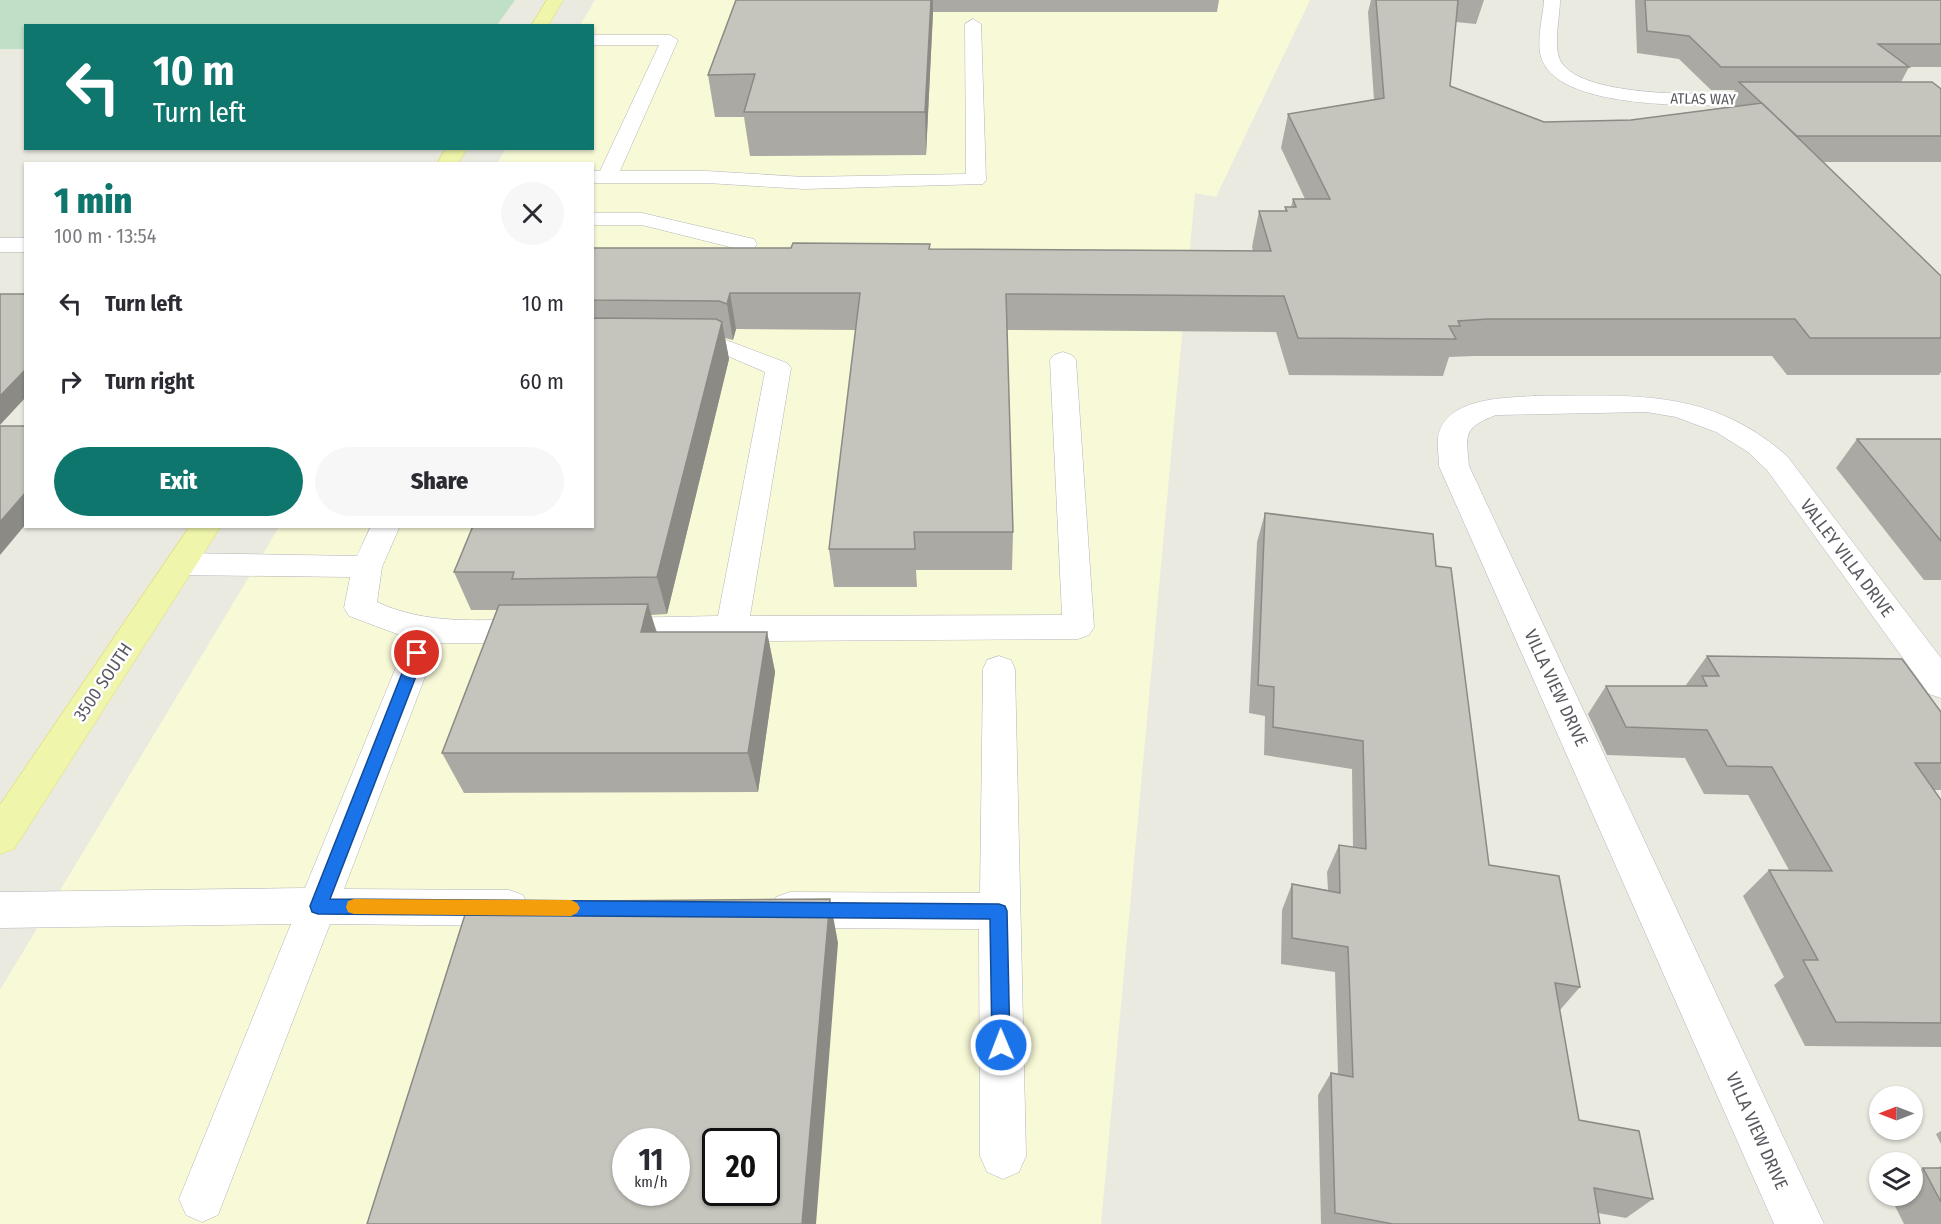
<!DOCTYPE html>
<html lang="en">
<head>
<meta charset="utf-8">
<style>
	:root { --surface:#fff; --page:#f7f7f7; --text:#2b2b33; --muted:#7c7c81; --accent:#0f766e }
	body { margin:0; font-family:"Fira Sans Condensed",sans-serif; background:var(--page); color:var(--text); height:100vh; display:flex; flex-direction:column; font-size:22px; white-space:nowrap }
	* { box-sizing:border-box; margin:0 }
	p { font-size:20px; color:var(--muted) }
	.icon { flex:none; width:33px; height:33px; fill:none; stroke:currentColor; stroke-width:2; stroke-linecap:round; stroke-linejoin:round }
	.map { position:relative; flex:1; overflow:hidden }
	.drawer { position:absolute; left:24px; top:162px; width:570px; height:366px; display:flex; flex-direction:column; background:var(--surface); border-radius:0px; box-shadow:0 2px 4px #0004 }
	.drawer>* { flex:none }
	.top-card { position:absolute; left:24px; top:24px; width:570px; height:126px; border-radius:0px; box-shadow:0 2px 4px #0004; background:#0f766e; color:#fff; overflow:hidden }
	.needle { width:39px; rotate:270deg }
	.buttons { position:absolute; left:1869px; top:1086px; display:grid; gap:12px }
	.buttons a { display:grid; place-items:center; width:54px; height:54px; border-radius:50%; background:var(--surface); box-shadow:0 2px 4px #0004; font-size:30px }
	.speed { position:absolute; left:612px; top:1128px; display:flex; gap:12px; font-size:30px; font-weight:700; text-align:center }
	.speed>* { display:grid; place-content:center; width:78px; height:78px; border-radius:50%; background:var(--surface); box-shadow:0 2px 4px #0004; line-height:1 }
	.speed small { font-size:15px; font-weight:400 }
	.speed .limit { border:3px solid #111; border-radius:9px; background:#fff; color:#111 }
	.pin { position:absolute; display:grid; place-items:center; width:51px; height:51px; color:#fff; margin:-26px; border:3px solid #fff; border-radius:50%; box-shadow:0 2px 6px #0007 }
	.me { position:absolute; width:66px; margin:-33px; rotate:359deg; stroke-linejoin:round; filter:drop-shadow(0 0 4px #0008) }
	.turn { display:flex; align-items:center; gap:21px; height:126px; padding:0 30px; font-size:27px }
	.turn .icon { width:78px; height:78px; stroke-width:2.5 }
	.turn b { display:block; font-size:42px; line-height:51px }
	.round { display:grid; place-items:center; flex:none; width:63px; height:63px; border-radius:32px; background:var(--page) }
	.overview { display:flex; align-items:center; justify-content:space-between; height:102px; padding:0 30px }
	h1 { font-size:36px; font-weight:800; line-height:45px; color:var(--accent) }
	.action { display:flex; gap:12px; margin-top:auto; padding:12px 30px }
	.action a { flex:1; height:69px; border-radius:36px; background:var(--accent); color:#fff; font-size:24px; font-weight:800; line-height:69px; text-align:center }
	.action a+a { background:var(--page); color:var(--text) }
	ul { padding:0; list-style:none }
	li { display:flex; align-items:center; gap:18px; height:78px; padding:0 30px }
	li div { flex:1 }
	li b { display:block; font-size:22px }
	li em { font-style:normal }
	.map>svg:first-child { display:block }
	.commercial { fill:#f8f9d7; fill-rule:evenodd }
	.green { fill:#bfe0c7 }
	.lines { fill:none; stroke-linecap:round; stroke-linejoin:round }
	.lane-casing { stroke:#b3b4ba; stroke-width:1 }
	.street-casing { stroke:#b3b4ba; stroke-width:1 }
	.primary-casing { stroke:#e1dd63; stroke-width:1 }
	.lane { fill:#fff; fill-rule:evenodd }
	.street { fill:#fff; fill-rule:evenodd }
	.primary { fill:#eff5ab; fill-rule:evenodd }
	.wall { fill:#aaa9a3 }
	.shaded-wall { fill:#8b8a84 }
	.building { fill:#c6c5bd; stroke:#8b8a84; stroke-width:1.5; fill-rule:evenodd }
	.route { fill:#1a73e8; stroke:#114b97; stroke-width:1.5 }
	.slow { fill:#f59e0b }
	.labels { text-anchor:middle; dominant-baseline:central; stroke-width:5; stroke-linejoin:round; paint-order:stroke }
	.far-street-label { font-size:15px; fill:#595a60; stroke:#fff }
	.street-label { font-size:18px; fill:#595a60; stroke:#fff }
</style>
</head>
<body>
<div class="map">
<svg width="1941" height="1224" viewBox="0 0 1941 1224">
	<rect width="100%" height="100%" fill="#eaeae1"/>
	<!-- commercial -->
	<path class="commercial" d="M595,0H1310L1216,197L1195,193L1101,1224H0V990L279,527L592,526V164L497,163L506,149L592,148V26L580,25ZM626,1142H676V1192H626ZM716,1142H766V1192H716Z"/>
	<!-- green -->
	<path class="green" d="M0,0H515L497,25L26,26L25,49H0Z"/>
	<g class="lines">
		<!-- lane casing -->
		<g class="lane-casing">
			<path id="lane" d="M973,19L981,24L986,180L983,184L804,189L707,183H592V171H600L659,45H592V35H670L678,40L620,171H707L804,177L966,174L965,24Z
				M592,213H642L754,239L757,244L754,249L746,251L642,225H592Z
				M683,340H726L787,363L791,368L750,616L1062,615L1050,360L1054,355L1063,352L1072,355L1076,360L1094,627L1089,635L1078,639L614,642L603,638L598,630L603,622L614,618L718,616L765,372L723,354L674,352L671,347L674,342Z
				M371,526H400L382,567L377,602C426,625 479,620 532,619L543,623L548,631L543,639L532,643H438L344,889L509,890L523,895L529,908L523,921L509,926L330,924L218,1215L202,1222L186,1215L179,1199L291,924L0,928V892L305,888L408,638L349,616L344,608L350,577L181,575L170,572L166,564L170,556L181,553L357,556Z
				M999,656L1011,660L1015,669L1026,1156L1019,1172L1003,1179L987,1172L980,1156L979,929L790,928L776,923L770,910L776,897L790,892L980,893L983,669L987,660Z"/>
		</g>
		<!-- street casing -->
		<g class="street-casing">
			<path id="street" d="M1544,0H1560C1560,17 1553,44 1560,60C1581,102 1732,94 1774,93L1784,99L1774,105C1723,105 1571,114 1544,64C1534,47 1543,19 1544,0Z
				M0,238H26V252H0Z
				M1535,396C1633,396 1708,387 1787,456L1941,658V698L1929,694L1767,470L1748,452L1716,432L1676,417L1646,412L1496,415C1463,428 1466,433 1469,466L1824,1224H1774L1439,466C1439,457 1437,446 1438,438C1444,397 1505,398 1535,396Z"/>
		</g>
		<!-- primary casing -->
		<g class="primary-casing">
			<path id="primary" d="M547,0H563L548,26H531Z
				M446,148H467L458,164H437Z
				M190,526H221L14,849L0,854V805Z"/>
		</g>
		<!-- lane -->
		<use href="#lane" class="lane"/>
		<!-- street -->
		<use href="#street" class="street"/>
		<!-- primary -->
		<use href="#primary" class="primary"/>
	</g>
	<!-- wall -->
	<path class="wall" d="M736,0H1219L1217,12H933L926,155L750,156L744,117H715L708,75Z
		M1371,0H1484L1476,24L1456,22L1450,86L1544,122L1631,120L1728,107L1727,106L1735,90H1711L1679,59L1637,53L1635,0H1941V67H1909L1901,82L1941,89V162H1822L1941,276V372L1939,375H1787L1772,356H1473L1449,357L1443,376L1289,375L1276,332L1007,330L1013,532L1012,570H916L917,587H834L829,549L856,330L736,329L733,340L725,338L729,359L667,614L651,615L657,632H767L775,672L758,792L464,793L442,753L497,610H471L454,572L592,526V248H791L1253,251L1252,247L1259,211H1285V207H1291L1293,199H1305L1281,148L1288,114L1374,100L1368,12Z
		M1857,439H1941V580H1924L1836,468Z
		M1265,513L1436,566L1489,865L1580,987L1560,1010L1579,1120L1653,1199L1626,1218L1598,1213L1600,1224H1321L1318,1095L1331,1073L1338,1074L1335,972L1281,964L1282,910L1292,884L1328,890L1327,872L1339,845L1353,847L1352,769L1264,755L1265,716L1249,713L1257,542Z
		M1707,656L1941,712V790H1934L1941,800V1047L1805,1046L1774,985L1784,977L1743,896L1769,870H1789L1748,795L1704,794L1685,758L1607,755L1588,714L1606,686H1687L1686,685Z
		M1941,1131V1144L1936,1134Z
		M1941,1166V1224H1904L1890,1196H1912V1173L1923,1168H1938Z"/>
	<!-- shaded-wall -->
	<path class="shaded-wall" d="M931,0H933V12L926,155L925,112Z
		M730,293L736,329L733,340L727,304Z
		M722,322L729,359L667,614L657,577Z
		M26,369V397L0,425V396Z
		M26,492V524L0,555V522Z
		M648,604L660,645L641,632Z
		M767,632L775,672L758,792L748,753Z
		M830,899L838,943L816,1224H802Z"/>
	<!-- building -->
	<path class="building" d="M736,0H931L925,112H744L755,74L708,75Z
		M1376,0H1458L1450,86L1544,122L1631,120L1762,103L1941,276V338H1810L1795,319H1487L1458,321L1460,326H1449L1456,339L1298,338L1284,296L1006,294L1013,532H914L915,549H829L860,293H730L727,304L719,301L592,300V248H791L793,243L930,244L929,249L1271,251L1259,211H1287L1285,207H1296L1293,199H1330L1288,114L1384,98Z
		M1645,0H1941V44H1878L1909,67H1721L1689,36L1647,31Z
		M1739,82H1932L1941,89V136H1797Z
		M0,294H26V369L0,396Z
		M592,318L716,319L722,322L657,577L512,579L514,572H454L473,526H592Z
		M0,426H26V492L0,522Z
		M1857,439H1941V541Z
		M1265,513L1433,534L1436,566L1451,568L1489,865L1559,876L1580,987L1555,983L1579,1120L1639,1131L1653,1199L1594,1188L1600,1224H1393L1335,1213L1331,1073L1353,1077L1348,947L1292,938V884L1340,893L1339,845L1366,849L1363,741L1273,727L1274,687L1258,685Z
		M648,604L641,632H767L748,753H442L499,605Z
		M1707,656L1902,659L1941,712V763H1915L1941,800V1023L1836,1022L1803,960H1818L1769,870L1832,871L1772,767L1727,766L1707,730L1626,727L1606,686H1707L1702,676H1719Z
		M830,899L802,1224H367L469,902ZM626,1142H676V1192H626ZM716,1142H766V1192H716Z
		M1923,1168H1941V1202Z"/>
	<!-- route -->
	<path class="route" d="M417,648L425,653L330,899L999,904L1005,906L1007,911L1010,1045L1008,1051L1001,1054L995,1051L992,1045L990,919L318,914L312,912L310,906L410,653Z"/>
	<!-- slow -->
	<path class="slow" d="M354,899L571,900L577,903L580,908L577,913L571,916L354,914L348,912L346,907L348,901Z"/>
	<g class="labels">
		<!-- far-street labels -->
		<g class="far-street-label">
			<text transform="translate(1703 99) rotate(1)">ATLAS WAY</text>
		</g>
		<!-- street labels -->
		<g class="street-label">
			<text transform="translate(1847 558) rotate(53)">VALLEY VILLA DRIVE</text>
			<text transform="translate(103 682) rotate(-56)">3500 SOUTH</text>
			<text transform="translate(1556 688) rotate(65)">VILLA VIEW DRIVE</text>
			<text transform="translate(1757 1131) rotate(66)">VILLA VIEW DRIVE</text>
		</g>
	</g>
</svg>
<div class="buttons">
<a><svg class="needle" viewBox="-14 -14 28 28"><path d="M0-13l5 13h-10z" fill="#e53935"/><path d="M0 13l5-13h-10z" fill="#7c7c81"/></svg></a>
<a><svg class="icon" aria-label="layers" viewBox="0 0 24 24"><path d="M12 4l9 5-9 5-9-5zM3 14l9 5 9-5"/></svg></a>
</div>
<div class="speed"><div>11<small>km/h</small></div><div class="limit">20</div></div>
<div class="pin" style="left:417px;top:653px;background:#d93025"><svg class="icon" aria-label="arrive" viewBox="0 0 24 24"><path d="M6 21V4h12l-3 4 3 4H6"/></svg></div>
<svg class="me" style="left:1001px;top:1045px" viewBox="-20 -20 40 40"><circle r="17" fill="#1a73e8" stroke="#fff" stroke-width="3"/><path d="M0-11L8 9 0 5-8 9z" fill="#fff"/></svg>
<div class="top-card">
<div class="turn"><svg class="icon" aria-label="left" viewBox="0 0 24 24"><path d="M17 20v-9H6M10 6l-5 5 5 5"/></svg><div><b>10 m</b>Turn left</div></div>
</div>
<section class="drawer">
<div class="overview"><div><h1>1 min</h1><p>100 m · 13:54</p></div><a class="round"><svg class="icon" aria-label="close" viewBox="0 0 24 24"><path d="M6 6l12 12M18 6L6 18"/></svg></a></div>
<ul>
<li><svg class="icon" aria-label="left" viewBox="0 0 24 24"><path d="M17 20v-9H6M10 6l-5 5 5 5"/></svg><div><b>Turn left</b></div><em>10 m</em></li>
<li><svg class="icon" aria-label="right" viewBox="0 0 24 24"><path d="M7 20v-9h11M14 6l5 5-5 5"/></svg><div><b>Turn right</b></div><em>60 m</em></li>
</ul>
<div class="action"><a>Exit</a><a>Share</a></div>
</section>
</div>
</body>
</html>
